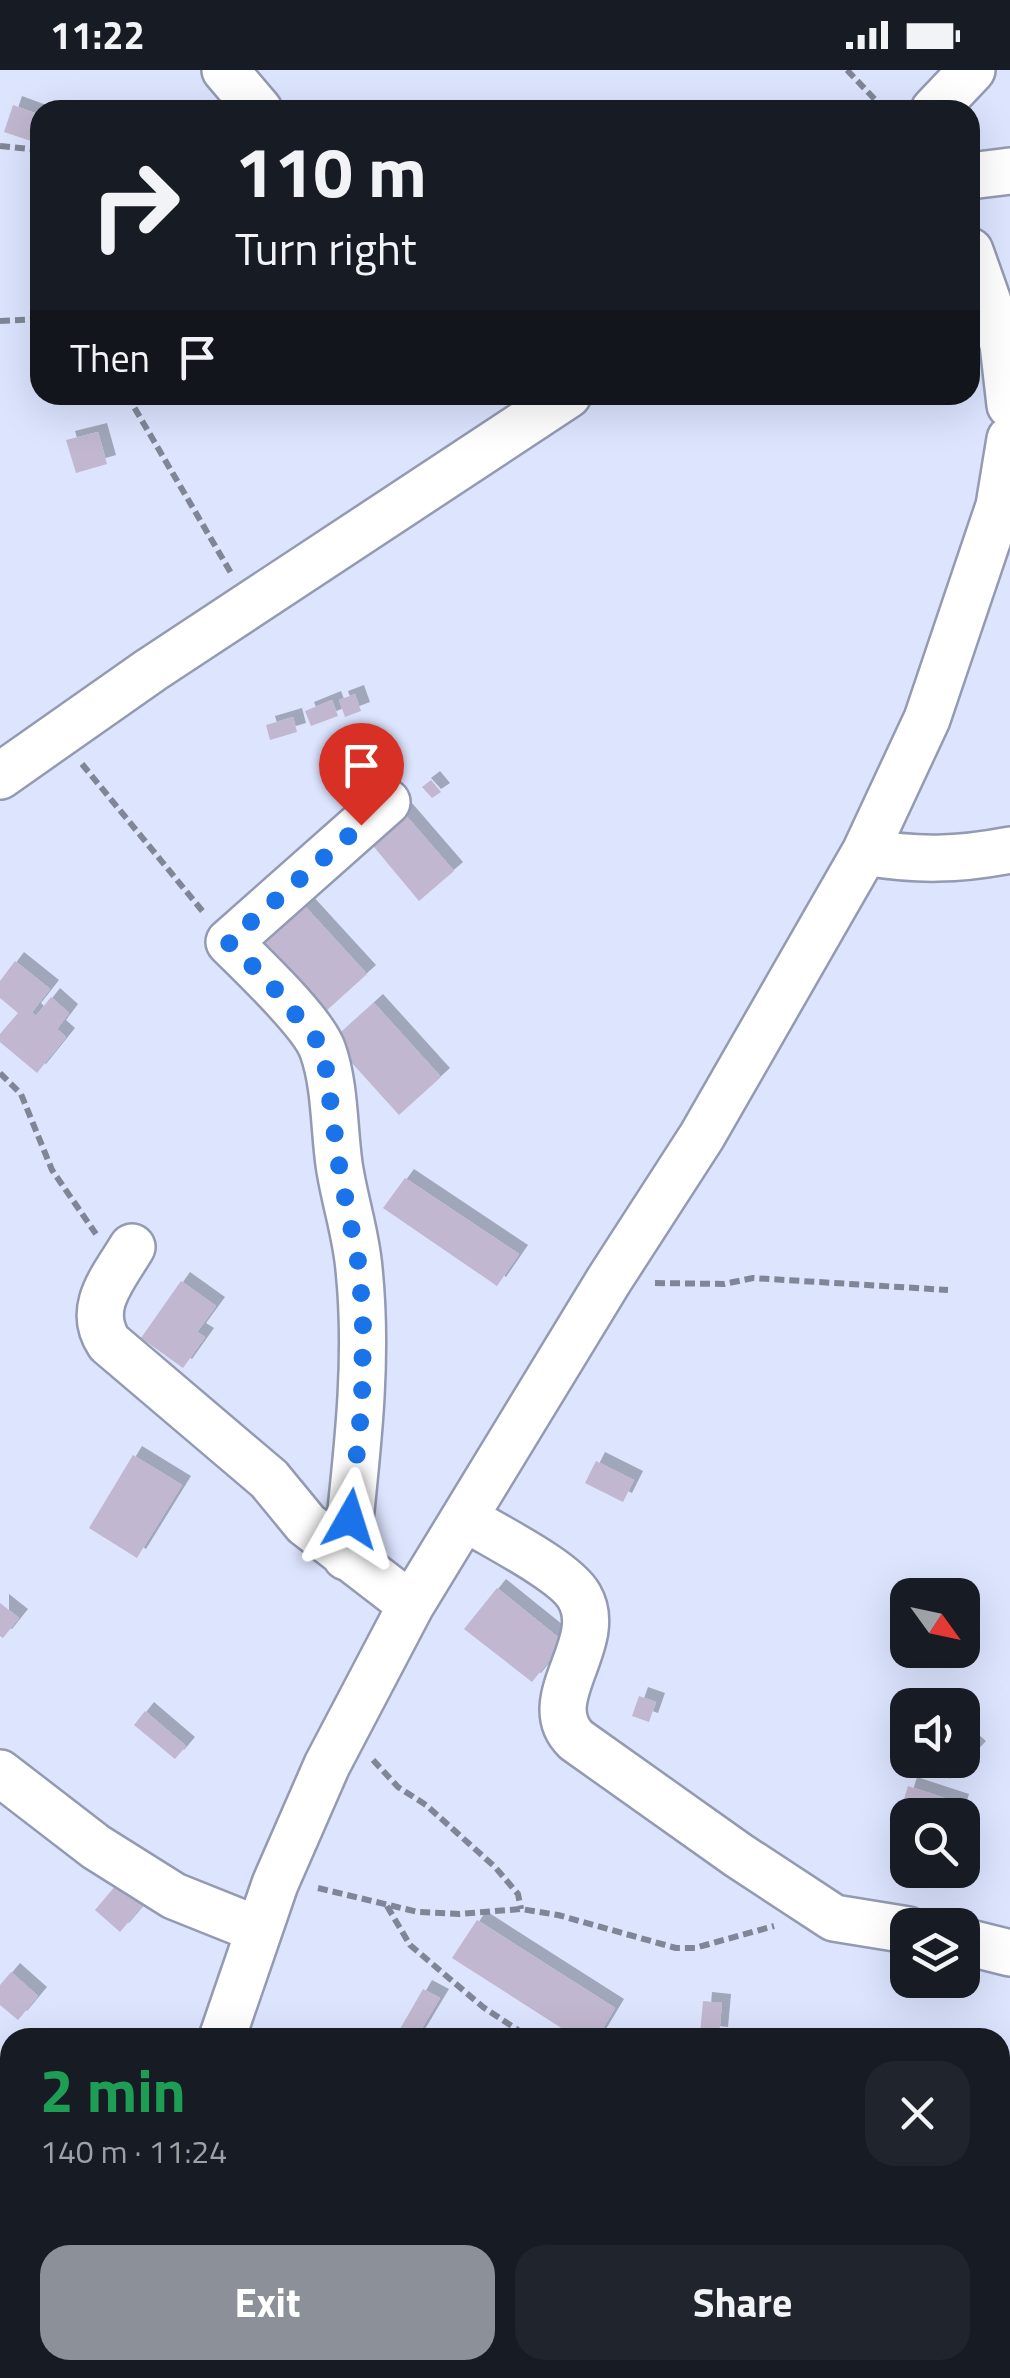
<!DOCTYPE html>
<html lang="en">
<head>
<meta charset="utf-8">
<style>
	:root { --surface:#171b24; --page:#20242c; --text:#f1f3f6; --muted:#9ea1a6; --accent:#8c9099 }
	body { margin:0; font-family:"Titillium Web",sans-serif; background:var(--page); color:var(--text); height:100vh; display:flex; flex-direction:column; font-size:38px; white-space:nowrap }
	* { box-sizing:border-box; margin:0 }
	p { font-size:32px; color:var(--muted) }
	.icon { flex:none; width:55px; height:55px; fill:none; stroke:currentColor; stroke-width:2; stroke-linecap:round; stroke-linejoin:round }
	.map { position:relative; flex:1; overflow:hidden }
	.details { position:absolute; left:0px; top:1958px; width:1010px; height:352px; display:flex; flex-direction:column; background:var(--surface); border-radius:30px 30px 0 0; box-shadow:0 10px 40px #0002 }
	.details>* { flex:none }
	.banner { position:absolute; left:30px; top:30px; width:950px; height:305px; border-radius:30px; box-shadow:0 10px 40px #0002; background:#171b24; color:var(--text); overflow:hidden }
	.needle { width:65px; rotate:123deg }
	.fabs { position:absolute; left:890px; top:1508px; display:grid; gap:20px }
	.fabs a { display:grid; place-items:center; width:90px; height:90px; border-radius:20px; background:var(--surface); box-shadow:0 10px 40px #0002; font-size:50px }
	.pin { position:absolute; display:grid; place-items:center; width:85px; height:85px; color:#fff; margin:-102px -42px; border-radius:50% 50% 50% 0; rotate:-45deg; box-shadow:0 0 10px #0007 }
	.pin .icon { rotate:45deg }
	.me { position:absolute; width:110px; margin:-55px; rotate:6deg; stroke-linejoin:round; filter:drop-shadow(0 0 8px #0008) }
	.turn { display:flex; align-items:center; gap:35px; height:210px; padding:0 40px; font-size:45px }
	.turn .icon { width:130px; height:130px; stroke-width:2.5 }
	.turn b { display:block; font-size:70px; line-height:85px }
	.then { display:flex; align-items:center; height:95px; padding:0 40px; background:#0003; gap:20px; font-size:38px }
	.round { display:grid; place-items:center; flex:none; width:105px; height:105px; border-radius:30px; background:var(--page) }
	.summary { display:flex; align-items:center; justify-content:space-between; height:170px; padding:0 40px }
	h1 { font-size:60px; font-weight:700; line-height:75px; color:#1e9e55 }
	.button { display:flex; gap:20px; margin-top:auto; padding:20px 40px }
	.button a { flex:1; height:115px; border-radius:30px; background:var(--accent); color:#fff; font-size:40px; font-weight:700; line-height:115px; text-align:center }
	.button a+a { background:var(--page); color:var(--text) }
	.status { display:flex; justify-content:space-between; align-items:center; height:70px; padding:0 50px; background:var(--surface); direction:ltr }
	.status svg { height:28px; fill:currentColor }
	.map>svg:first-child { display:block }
	.building { fill:#c1b7d0; filter:url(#shadow) }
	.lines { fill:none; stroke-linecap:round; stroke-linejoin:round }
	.minor-casing { stroke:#939ab2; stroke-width:50 }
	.path { stroke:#808697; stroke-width:6; stroke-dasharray:10 5; stroke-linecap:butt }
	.minor { stroke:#fff; stroke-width:45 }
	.route { stroke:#1a73e8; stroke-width:18; stroke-dasharray:0 32.4 }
</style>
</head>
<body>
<div class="status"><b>11:22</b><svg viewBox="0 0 49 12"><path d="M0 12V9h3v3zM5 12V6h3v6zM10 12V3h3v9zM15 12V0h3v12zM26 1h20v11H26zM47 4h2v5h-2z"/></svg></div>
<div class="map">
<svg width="1010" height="2308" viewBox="0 0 1010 2308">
	<defs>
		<filter id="shadow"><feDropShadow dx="9" dy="-9" stdDeviation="0" flood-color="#0004"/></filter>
	</defs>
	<rect width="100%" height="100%" fill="#dce4fe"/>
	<!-- building -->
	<path class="building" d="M13,35L40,45V74L4,62Z
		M98,362L107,394L76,403L66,370Z
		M355,624L361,641L345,647L339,630Z
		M332,630L338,646L311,656L305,641Z
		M293,647L297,662L270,670L266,655Z
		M431,710L441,722L432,728L422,717Z
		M403,742L454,801L419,831L369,771Z
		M302,833L367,904L325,942L260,870Z
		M15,891L50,919L32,942L36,946L51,927L69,943L57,959L66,967L37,1003L0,972V964L18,943L0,928V911Z
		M374,933L441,1007L399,1045L332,971Z
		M405,1108L519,1184L497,1216L383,1138Z
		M181,1211L216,1236L197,1262L205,1267L183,1298L141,1268Z
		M133,1385L182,1415L137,1488L89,1458Z
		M596,1391L634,1410L623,1432L585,1413Z
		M497,1518L564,1572L532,1612L464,1559Z
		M0,1533L19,1548L3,1568L0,1566Z
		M639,1626L656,1632L649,1652L632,1646Z
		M145,1641L186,1676L175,1689L134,1655Z
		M962,1667L977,1680L950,1709L931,1690H962Z
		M908,1716L960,1733L956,1745H920L901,1739Z
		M122,1808L147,1830L120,1862L95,1840Z
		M477,1850L615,1938L597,1968H577L452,1888Z
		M11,1902L38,1926L18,1950L0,1935V1915Z
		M423,1919L440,1928L416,1968L400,1959Z
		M703,1931L722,1933L719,1966L700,1964Z"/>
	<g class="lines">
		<!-- minor casing -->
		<g class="minor-casing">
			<path id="minor" d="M225,0L259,40
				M934,40L972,0
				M970,106L1010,101
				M970,181L1003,274L1010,335
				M0,706L151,600L568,325
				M865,782C919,791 957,790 1010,780
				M132,1177C113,1209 86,1238 109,1273L269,1409L306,1454L411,1535
				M465,1448C492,1465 564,1500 579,1526C607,1573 535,1630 576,1670L738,1785L834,1848L908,1860
				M346,1487C356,1391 369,1295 359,1199C356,1163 344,1129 339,1094C334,1058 335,1015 323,981C314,953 251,894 229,872L387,732
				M0,1703L96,1777L174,1826L259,1860
				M962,1871L1010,1883
				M222,1968L275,1814L327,1695L411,1535L609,1210L702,1066L865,782L927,649L999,436L1010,369
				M166,2308L167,2300"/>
		</g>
		<!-- path -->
		<path class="path" d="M847,0L885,40
			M0,76L40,80
			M0,251L40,249
			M127,325L231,503
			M82,694L204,843
			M0,1003L21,1024L52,1100L96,1164
			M655,1213L724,1214L753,1208L948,1220
			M373,1690L398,1717L426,1735L495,1797L518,1824L521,1839
			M318,1818L418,1842L459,1844L521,1839L558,1845L676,1878H695L774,1856
			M387,1836L410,1875L483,1937L530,1968
			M1000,2081L1010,2068
			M1000,2271L1010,2277
			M569,2300L570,2308
			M833,2308L839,2300"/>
		<!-- minor -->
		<use href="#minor" class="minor"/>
	</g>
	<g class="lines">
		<!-- route -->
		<path class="route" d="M350,1449L362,1334L363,1249L359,1196L340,1102L323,978L269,912L228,872L361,755"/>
	</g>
</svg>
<div class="fabs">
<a><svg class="needle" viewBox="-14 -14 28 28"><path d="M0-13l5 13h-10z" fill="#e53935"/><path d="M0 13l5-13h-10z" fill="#9ea1a6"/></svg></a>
<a><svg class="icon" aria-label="sound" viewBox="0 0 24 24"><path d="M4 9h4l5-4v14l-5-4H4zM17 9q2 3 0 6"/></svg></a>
<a><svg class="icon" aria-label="search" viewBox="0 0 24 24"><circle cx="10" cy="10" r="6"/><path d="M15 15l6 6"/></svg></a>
<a><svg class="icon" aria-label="layers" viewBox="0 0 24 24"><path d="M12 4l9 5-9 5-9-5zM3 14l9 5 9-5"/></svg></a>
</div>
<div class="pin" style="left:361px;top:755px;background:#d93025"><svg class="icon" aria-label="arrive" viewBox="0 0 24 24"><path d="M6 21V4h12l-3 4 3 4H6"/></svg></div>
<svg class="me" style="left:350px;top:1449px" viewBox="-20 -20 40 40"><path d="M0-17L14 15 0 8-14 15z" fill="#1a73e8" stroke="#fff" stroke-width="4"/></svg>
<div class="banner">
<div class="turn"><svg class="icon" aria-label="right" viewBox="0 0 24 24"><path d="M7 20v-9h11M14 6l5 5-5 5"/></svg><div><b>110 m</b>Turn right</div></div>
<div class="then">Then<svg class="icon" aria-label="arrive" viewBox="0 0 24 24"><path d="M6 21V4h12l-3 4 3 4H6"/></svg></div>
</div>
<section class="details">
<div class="summary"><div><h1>2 min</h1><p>140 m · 11:24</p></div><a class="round"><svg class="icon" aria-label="close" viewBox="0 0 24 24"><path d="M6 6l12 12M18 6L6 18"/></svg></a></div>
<div class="button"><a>Exit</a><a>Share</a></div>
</section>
</div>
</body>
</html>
